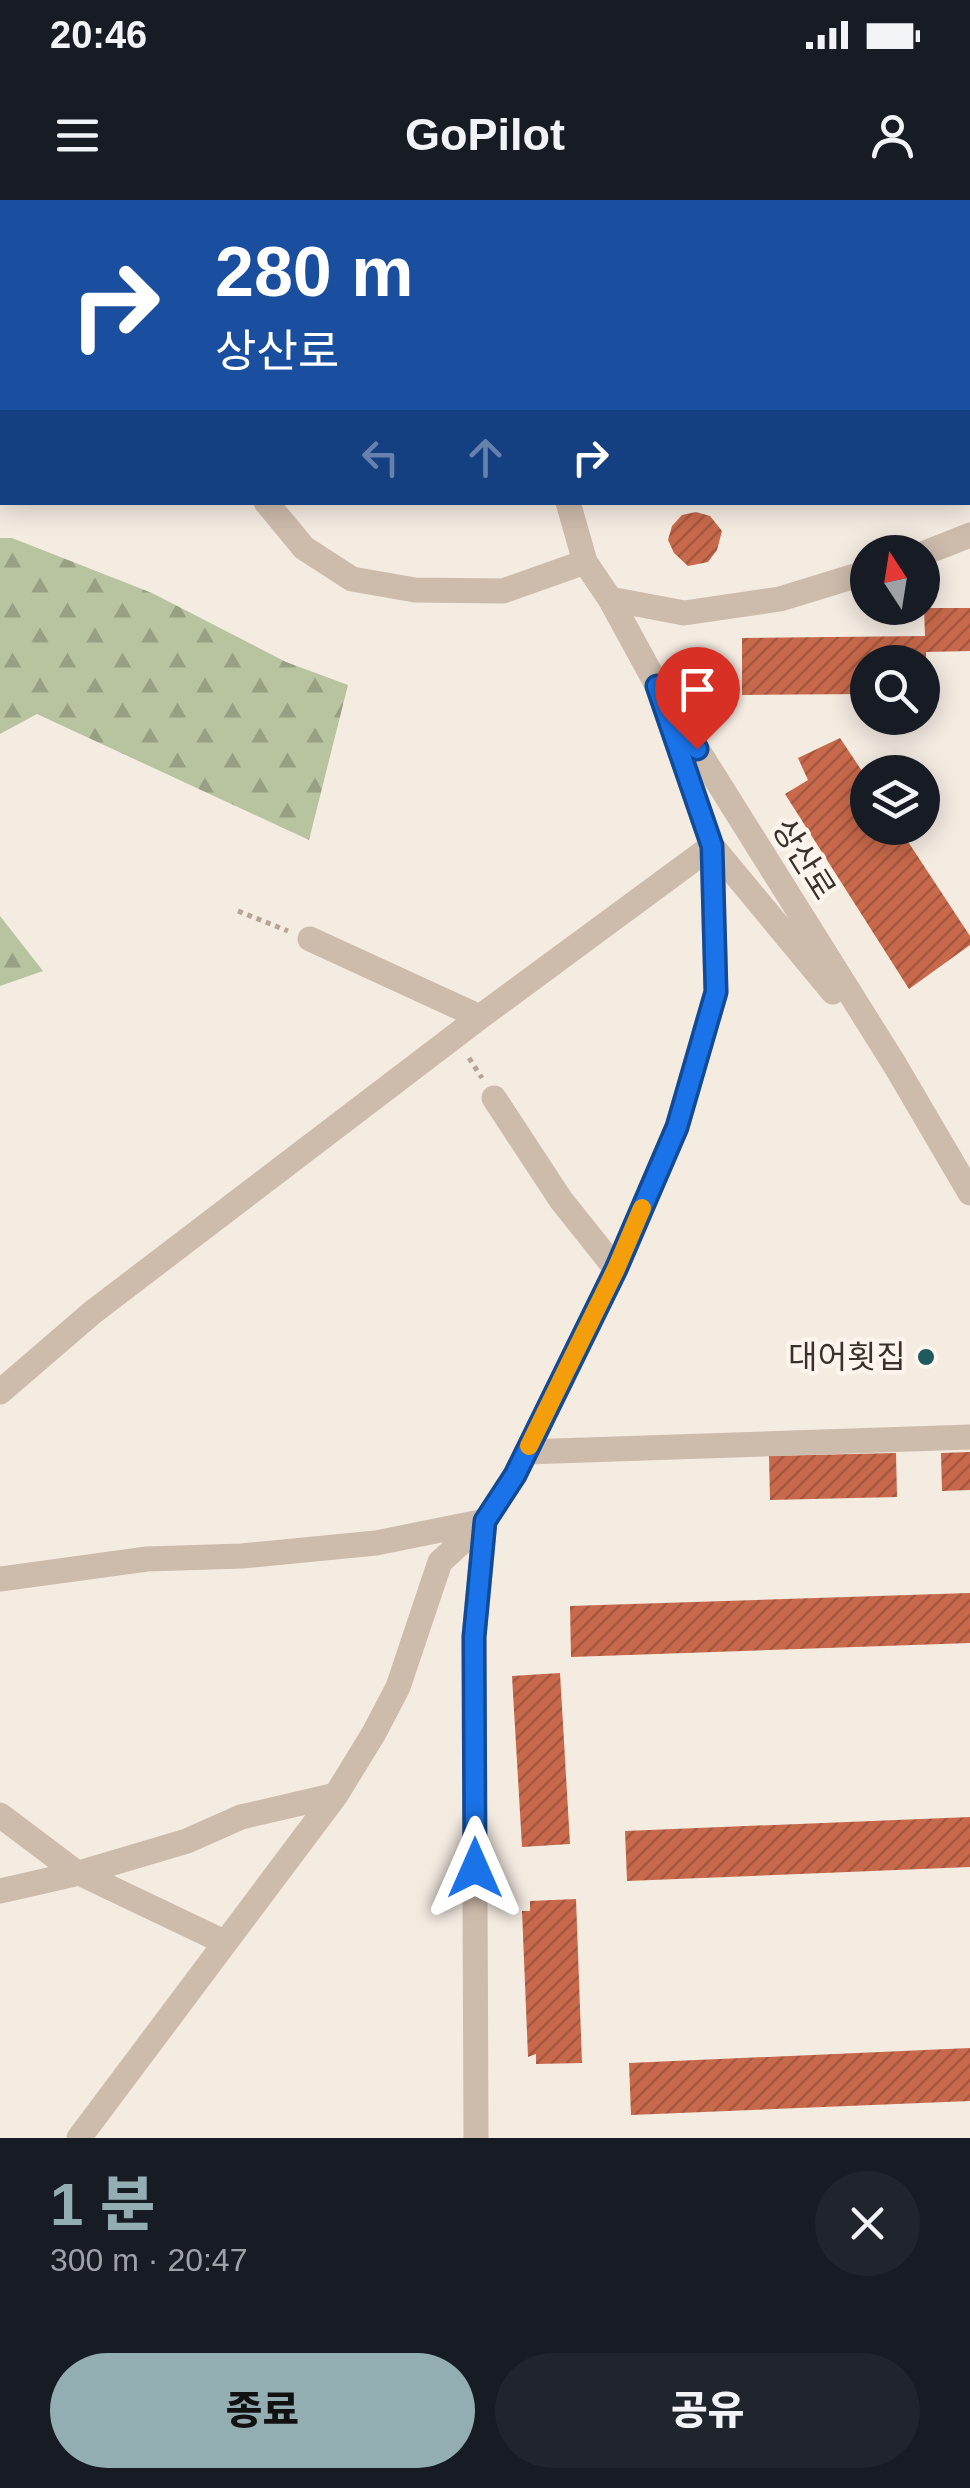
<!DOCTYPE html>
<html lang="ko">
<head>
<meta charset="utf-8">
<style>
	:root { --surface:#171b24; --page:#20242c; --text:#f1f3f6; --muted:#9ea1a6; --accent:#92aeb2 }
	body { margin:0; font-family:Arial,"Noto Sans KR",sans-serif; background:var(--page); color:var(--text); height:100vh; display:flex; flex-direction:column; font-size:38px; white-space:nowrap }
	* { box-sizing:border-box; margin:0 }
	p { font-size:32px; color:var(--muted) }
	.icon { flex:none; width:55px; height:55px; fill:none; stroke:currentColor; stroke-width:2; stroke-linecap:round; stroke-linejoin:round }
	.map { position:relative; height:1938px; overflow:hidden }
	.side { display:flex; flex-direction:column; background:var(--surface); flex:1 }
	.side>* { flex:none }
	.top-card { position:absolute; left:0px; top:0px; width:970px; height:305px; box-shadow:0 5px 25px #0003; background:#1a4fa0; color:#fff; overflow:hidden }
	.needle { width:65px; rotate:348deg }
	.fabs { position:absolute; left:850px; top:335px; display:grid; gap:20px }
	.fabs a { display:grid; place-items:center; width:90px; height:90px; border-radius:50%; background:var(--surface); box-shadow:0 5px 25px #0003; font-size:50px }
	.pin { position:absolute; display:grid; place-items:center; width:85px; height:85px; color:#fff; margin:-102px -42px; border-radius:50% 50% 50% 0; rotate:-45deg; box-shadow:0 0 10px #0007 }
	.pin .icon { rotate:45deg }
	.me { position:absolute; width:110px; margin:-55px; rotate:0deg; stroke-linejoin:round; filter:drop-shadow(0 0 8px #0008) }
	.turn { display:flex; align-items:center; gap:35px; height:210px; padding:0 50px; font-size:45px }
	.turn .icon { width:130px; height:130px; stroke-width:2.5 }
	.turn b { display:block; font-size:70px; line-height:85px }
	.lanes { display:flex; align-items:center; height:95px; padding:0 50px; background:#0003; justify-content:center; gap:50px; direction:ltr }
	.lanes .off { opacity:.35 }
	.round { display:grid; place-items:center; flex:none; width:105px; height:105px; border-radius:52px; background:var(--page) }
	.summary { display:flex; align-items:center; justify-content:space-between; height:170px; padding:0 50px }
	h1 { font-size:60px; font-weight:800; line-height:75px; color:var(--accent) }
	.button { display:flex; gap:20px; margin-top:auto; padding:20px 50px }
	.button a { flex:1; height:115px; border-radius:60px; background:var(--accent); color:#111; font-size:40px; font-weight:800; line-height:115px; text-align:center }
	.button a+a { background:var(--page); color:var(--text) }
	.status { display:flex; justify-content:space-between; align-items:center; height:70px; padding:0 50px; background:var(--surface); direction:ltr }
	.status svg { height:28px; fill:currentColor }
	header { display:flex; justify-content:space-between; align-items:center; height:130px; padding:0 50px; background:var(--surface); font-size:45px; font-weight:800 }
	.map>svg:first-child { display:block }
	.forest { fill:url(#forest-firs) }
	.building { fill:url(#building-hatch) }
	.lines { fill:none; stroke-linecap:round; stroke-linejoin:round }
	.path { stroke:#b9a596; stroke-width:5; stroke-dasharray:5 5; stroke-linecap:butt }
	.minor { stroke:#cdbbac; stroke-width:25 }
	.route-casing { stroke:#114b97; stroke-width:25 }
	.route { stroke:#1a73e8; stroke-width:18 }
	.slow { stroke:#f59e0b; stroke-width:18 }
	.poi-dot { fill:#1f5a5e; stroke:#fbf5ee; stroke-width:4 }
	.labels { text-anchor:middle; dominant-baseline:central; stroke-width:9; stroke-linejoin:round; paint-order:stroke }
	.street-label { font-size:32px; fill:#3b302b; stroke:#fbf5ee }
	.poi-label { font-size:32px; fill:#3b302b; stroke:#fbf5ee; text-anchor:end }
</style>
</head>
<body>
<div class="status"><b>20:46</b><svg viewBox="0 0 49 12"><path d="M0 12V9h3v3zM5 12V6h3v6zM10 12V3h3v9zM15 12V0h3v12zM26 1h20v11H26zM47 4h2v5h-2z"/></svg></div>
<header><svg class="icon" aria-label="menu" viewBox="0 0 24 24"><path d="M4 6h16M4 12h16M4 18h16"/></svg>GoPilot<svg class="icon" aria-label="person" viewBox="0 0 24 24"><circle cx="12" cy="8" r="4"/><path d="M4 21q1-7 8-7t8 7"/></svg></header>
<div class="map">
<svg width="970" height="1938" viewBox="0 0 970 1938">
	<defs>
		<pattern id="forest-firs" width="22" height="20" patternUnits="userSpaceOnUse" patternTransform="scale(2.5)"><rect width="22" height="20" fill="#b8c4a0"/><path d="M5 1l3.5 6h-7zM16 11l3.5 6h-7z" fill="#97a083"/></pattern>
		<pattern id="building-hatch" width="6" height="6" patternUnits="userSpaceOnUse" patternTransform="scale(2.5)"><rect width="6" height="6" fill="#c8694b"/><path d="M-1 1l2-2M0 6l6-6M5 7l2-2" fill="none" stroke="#a4573f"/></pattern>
	</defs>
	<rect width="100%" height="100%" fill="#f4ebe1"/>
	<!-- forest -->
	<path class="forest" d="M0,338H12L152,393L286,462L348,485L309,640L37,514L0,534Z
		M0,716L43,771L0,786Z"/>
	<!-- building -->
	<path class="building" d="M696,312L710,316L722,331L717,350L708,362L688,366L674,353L668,340L672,326L682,315Z
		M924,408H970V451L926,452L927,493H922V462H868V494L742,495V438L925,436Z
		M840,538L868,580V628H899L970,736V745L909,789L785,594L808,580L798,558Z
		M970,1252V1290L942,1291L941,1253Z
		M896,1253L897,1297L770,1300L769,1256Z
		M970,1393V1443L571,1457L570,1406Z
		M560,1473L570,1644L522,1647L512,1476Z
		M970,1617V1667L627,1681L625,1631Z
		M576,1699L582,1863L536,1864V1854L528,1857L522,1711H530V1701Z
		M970,1848V1901L631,1915L629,1863Z"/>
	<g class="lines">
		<!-- path -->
		<path class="path" d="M238,711L288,731
			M469,858L482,878"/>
		<!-- minor -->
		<path class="minor" d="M171,0V2
			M477,0L478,2
			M266,302L304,348L352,379L415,390L503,391L585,362
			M568,302L585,362L610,399L657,485L895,865L970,993
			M922,354L970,335
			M610,399L684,413L780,399L868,372
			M712,646L833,792
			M310,739L480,817
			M494,898L561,1000L616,1069
			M0,1192L93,1112L480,817L712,646L657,485
			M526,1252L970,1237
			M0,1379L147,1359L242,1356L376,1343L485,1321L474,1437L476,1938
			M0,1615L73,1670L224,1742
			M0,1691L79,1673L187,1641L241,1617L336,1595
			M79,1938L336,1595L374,1533L398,1487L440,1362L485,1321L515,1275L616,1069L677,927L716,792L712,646"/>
	</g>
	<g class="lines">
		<!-- route casing -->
		<g class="route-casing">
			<path id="route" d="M475,1668L474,1437L485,1321L515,1275L616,1069L677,927L716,792L712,646L657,486L697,549"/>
		</g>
		<!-- route -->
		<use href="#route" class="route"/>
		<!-- slow -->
		<path class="slow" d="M529,1246L616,1069L642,1008"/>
	</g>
	<!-- markers -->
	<circle class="poi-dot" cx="926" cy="1157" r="10"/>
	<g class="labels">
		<!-- street labels -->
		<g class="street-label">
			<text transform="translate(804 659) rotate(58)">상산로</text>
		</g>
		<!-- poi labels -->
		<g class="poi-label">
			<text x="906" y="1157">대어횟집</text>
		</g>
	</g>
</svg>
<div class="fabs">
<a><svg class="needle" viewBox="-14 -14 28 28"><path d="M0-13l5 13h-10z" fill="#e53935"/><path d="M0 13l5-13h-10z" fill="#9ea1a6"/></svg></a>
<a><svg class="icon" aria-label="search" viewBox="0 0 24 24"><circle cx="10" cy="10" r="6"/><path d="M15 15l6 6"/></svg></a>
<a><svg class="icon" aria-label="layers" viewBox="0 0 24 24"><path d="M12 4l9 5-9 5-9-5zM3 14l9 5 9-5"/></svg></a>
</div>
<div class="pin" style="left:697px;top:549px;background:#d93025"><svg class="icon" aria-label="arrive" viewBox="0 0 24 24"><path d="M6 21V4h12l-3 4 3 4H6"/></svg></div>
<svg class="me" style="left:475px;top:1668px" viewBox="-20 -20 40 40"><path d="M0-17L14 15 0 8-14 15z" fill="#1a73e8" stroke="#fff" stroke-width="4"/></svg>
<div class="top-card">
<div class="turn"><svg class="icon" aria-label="right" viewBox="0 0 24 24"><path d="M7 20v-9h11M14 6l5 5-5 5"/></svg><div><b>280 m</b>상산로</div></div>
<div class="lanes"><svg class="icon off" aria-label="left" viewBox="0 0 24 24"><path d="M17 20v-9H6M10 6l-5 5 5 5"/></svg><svg class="icon off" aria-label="ahead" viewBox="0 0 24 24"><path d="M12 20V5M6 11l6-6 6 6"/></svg><svg class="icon" aria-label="right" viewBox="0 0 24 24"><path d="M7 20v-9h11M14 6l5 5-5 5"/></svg></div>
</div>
</div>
<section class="side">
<div class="summary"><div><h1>1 분</h1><p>300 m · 20:47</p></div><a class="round"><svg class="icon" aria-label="close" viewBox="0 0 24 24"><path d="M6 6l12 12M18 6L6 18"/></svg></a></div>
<div class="button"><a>종료</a><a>공유</a></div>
</section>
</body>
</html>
